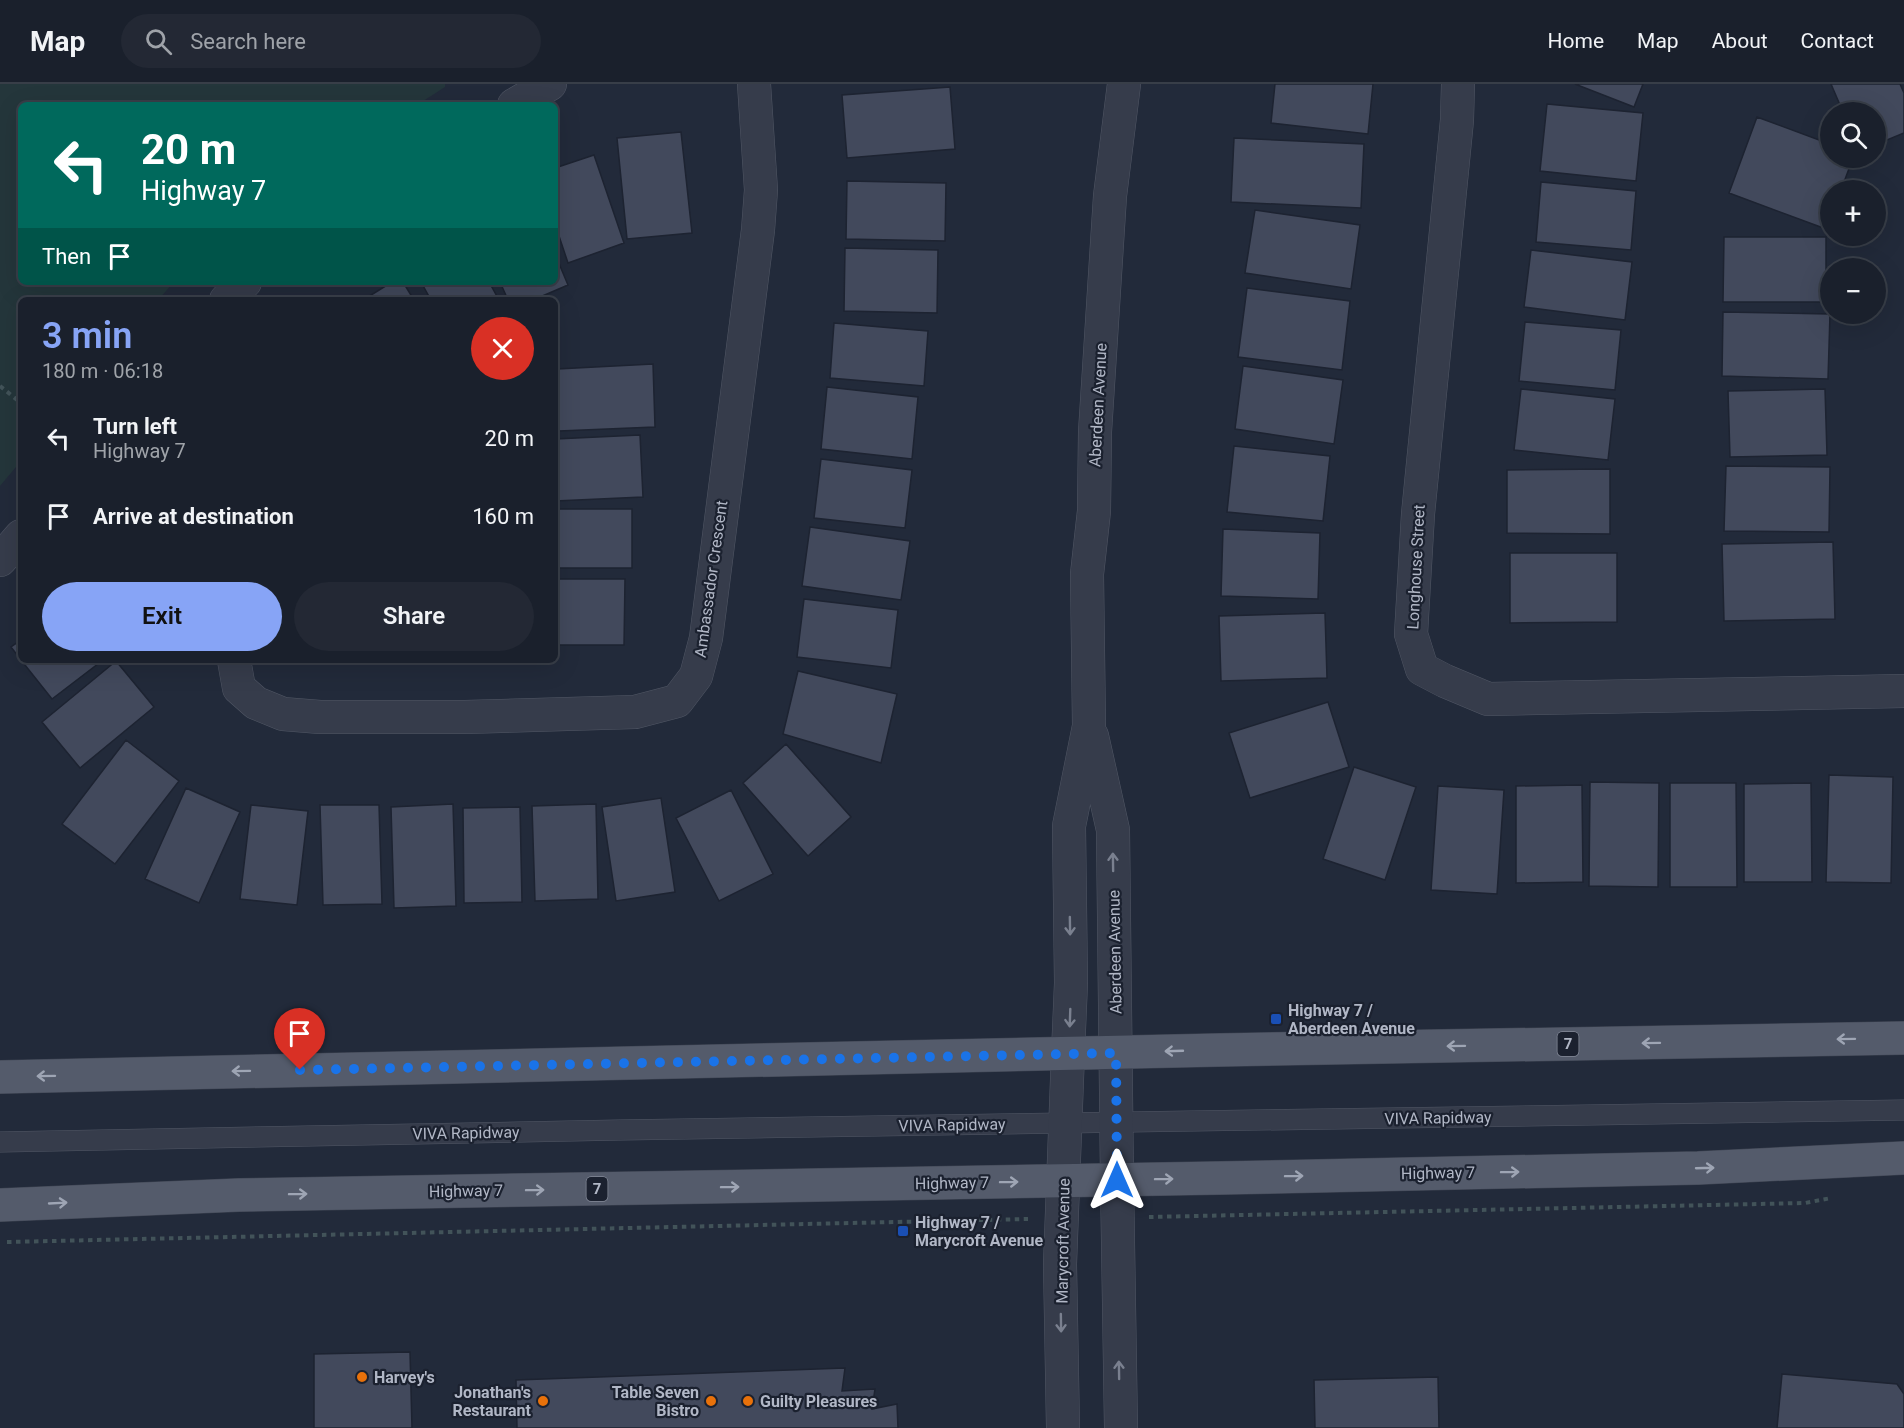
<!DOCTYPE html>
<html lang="en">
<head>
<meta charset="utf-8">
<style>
	:root { --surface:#1a202c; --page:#232834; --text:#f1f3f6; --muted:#9fa3a9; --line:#383e48; --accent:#87a4f6 }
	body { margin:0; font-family:Roboto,sans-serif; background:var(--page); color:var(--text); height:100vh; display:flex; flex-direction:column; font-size:22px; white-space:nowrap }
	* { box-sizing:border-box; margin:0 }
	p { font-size:20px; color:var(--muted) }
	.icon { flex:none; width:33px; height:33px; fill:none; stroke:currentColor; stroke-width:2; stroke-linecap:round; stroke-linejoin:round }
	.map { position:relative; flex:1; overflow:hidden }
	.details { position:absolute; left:18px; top:213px; width:540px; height:366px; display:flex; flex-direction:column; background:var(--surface); border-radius:9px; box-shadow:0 6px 24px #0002,0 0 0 2px var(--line) }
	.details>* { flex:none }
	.guide { position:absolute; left:18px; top:18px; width:540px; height:183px; border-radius:9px; box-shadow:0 6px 24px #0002,0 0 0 2px var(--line); background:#00695c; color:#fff; overflow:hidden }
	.controls { position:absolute; left:1820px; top:18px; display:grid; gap:12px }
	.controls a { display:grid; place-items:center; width:66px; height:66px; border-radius:50%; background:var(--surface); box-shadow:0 6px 24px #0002,0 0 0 2px var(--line); font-size:30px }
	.pin { position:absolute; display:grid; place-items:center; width:51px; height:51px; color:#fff; margin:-62px -26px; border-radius:50% 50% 50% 0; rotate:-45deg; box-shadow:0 0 6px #0007 }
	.pin .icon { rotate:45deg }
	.me { position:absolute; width:66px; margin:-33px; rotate:0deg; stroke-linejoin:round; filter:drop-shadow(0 0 4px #0008) }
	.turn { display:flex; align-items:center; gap:21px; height:126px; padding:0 24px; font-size:27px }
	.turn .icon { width:78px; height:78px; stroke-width:2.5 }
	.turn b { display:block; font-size:42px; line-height:51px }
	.then { display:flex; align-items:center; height:57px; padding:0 24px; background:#0003; gap:12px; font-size:22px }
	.round { display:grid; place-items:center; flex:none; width:63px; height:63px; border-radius:32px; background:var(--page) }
	.summary { display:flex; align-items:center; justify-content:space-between; height:102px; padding:0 24px }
	h1 { font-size:36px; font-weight:600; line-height:45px; color:var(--accent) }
	.cta { display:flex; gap:12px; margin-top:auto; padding:12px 24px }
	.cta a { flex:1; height:69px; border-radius:36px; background:var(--accent); color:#111; font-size:24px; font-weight:600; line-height:69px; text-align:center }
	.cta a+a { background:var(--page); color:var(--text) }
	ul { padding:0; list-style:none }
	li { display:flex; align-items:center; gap:18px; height:78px; padding:0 24px }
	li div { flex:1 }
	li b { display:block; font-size:22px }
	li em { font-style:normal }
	header { display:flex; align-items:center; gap:36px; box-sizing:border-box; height:84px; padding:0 30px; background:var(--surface); border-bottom:2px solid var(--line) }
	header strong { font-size:28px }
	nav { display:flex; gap:33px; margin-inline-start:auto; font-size:21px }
	.search { width:420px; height:54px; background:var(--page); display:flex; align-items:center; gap:15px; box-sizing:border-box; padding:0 21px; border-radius:33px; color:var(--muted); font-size:22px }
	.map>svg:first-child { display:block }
	.green { fill:#24363b }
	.building { fill:#42495c; stroke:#1d2331; stroke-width:1.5 }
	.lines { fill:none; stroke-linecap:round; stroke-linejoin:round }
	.service-casing { stroke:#515765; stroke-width:21 }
	.minor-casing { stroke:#515765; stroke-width:34 }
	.tertiary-casing { stroke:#515765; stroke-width:34 }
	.primary-casing { stroke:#3f4553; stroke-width:34 }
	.path { stroke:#425359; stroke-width:4; stroke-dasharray:4.5 4.5; stroke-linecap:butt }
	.service { stroke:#363c4b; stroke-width:20 }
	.minor { stroke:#363c4b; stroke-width:33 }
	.tertiary { stroke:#363c4b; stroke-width:33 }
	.primary { stroke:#545b6b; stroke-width:33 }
	.oneway { stroke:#7a808f }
	.oneway2 { stroke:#9ea5b4 }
	.route { stroke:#1a73e8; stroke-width:10; stroke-dasharray:0 18 }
	.transit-dot { fill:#1a4fb4; stroke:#1b212f; stroke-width:2 }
	.food-dot { fill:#e8710a; stroke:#1b212f; stroke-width:2 }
	.labels { text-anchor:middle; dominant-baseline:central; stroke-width:4.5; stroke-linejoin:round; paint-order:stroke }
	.shield { fill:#1b212f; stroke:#848a99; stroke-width:1.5 }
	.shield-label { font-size:15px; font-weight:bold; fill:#b1b7c6 }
	.street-label { font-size:16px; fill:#b1b7c6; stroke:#1b212f }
	.poi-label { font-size:16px; font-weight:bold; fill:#b1b7c6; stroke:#1b212f; text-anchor:start }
</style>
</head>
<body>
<header>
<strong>Map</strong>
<div class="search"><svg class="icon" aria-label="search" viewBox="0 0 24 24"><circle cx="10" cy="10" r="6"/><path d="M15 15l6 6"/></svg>Search here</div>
<nav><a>Home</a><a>Map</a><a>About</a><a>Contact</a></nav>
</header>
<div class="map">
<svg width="1904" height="1344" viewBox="0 0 1904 1344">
	<rect width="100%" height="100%" fill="#222a3a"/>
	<!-- green -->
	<path class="green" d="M0,0H445V3L417,21H21V198H174L158,216H21V377L0,402Z"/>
	<!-- building -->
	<path class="building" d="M1275,0H1373L1368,50L1271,39Z
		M1575,0H1643L1634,23Z
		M1831,0H1900L1904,9V49L1875,61V28H1843Z
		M950,3L955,65L847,74L842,11Z
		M1547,20L1643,29L1636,97L1540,87Z
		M1757,33L1830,60V74H1853L1841,106H1830V135L1826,145L1729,109Z
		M681,48L692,149L627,155L617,54Z
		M1234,54L1364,60L1361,124L1231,118Z
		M594,71L624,159L568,179L555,140V84Z
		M847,97L946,99L945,157L846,155Z
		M1541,98L1636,107L1631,166L1536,158Z
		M1255,126L1360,141L1351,205L1245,189Z
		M1724,153H1826V218H1723Z
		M845,164L938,166L937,229L844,227Z
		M1531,166L1632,178L1625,236L1524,223Z
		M555,170L568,201L533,216H508L500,198H555Z
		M392,198H403L414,216H363Z
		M421,198H489L499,216H431Z
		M1247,204L1350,217L1342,286L1238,273Z
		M1723,228L1830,230L1828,295L1722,292Z
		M1525,238L1621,246L1615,306L1519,297Z
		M834,239L928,247L924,302L830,294Z
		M653,280L655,343L559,347L557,285Z
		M1243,282L1343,296L1334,360L1235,345Z
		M827,303L918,313L912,375L821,365Z
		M1521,305L1615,315L1608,376L1514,366Z
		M1825,305L1827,371L1730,373L1728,307Z
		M640,351L643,413L555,417V355Z
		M1234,362L1330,372L1323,437L1227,428Z
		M821,375L912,386L905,444L814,434Z
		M1726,382L1830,383L1829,448L1724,447Z
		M1610,385V450L1507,449V386Z
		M555,425H632V484H555Z
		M810,443L910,457L901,516L802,502Z
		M1223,445L1320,449L1318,515L1221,512Z
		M1833,458L1835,535L1724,537L1722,460Z
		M1510,469H1617V538L1510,539Z
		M555,495H625L624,561H555Z
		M804,515L898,526L891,584L797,573Z
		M1325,529L1327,594L1221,597L1219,532Z
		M21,556V576L11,563Z
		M21,576H103L52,615Z
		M116,577L154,623L80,684L42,638Z
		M798,587L897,610L881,679L783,650Z
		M1328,618L1349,683L1250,714L1229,649Z
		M126,656L179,697L115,780L62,740Z
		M786,660L851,733L808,772L743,699Z
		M1354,683L1416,703L1385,796L1323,775Z
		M1829,691L1893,693L1891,799L1826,798Z
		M1590,698L1659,699L1658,803L1589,802Z
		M1670,699H1736L1737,803H1670Z
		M1811,699L1812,798H1744V700Z
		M1582,701L1583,798L1516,799V702Z
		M1438,702L1504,706L1497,810L1431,806Z
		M186,704L240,728L199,819L145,795Z
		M731,706L773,790L719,817L676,734Z
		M661,714L675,808L616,817L602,723Z
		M453,720L456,822L394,824L391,723Z
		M596,720L598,815L535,817L532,722Z
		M251,721L308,727L297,821L240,815Z
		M320,721H379L382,820L323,821Z
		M520,723L522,818L464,819L463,724Z
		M410,1268L412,1344H314V1270Z
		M845,1284L842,1307L875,1305L872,1325L897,1320L898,1344H517L516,1296Z
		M1782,1290L1897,1300L1904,1310V1344H1777Z
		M1438,1293L1439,1344H1315L1314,1296Z"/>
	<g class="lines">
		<!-- service casing -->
		<g class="service-casing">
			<path id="service" d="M0,1058L620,1046L1904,1026"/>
		</g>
		<!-- minor casing -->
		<g class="minor-casing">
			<path id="minor" d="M1458,0L1457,36L1418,430L1411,550L1422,585L1445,597L1488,615L1904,607
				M514,21L550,0
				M226,216L245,198
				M0,476L21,452
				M234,576L239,604L256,619L283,630L320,633H465L635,628L677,617L696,592L706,554L758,146L761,106L754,0
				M1117,1096L1121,1344
				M1063,1344L1060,1180L1068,969"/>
		</g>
		<!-- tertiary casing -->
		<g class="tertiary-casing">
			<path id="tertiary" d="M1092,652L1113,746L1117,1096
				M1068,969L1071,899L1069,742L1089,642L1087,490L1094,427L1095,348L1110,112L1124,0"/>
		</g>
		<!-- primary casing -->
		<g class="primary-casing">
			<path id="primary" d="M0,993L1219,966L1904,954
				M0,1121L239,1111L1220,1094L1698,1084L1904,1074"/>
		</g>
		<!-- path -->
		<path class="path" d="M0,302L21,319
			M1149,1133L1805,1119L1831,1114
			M7,1158L1028,1135"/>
		<!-- service -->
		<use href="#service" class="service"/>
		<!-- minor -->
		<use href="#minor" class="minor"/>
		<!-- tertiary -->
		<use href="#tertiary" class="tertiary"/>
		<!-- primary -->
		<use href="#primary" class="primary"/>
	</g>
	<!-- one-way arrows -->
	<defs><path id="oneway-shaft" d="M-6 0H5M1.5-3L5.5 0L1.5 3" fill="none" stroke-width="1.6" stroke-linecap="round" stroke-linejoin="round" transform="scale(1.5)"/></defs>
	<g class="oneway">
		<use href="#oneway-shaft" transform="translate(1113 778) rotate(-91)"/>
		<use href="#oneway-shaft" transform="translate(1070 842) rotate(89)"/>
		<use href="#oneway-shaft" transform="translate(1070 934) rotate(92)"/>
		<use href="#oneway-shaft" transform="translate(1061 1239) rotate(89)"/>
		<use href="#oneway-shaft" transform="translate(1119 1286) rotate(-91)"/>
	</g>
	<g class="oneway2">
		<use href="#oneway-shaft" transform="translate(1846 955) rotate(179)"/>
		<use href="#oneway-shaft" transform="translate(1651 959) rotate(179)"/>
		<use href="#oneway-shaft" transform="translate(1456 962) rotate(179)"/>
		<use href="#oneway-shaft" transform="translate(1174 967) rotate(178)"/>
		<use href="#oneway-shaft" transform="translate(241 987) rotate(179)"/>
		<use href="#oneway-shaft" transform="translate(46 992) rotate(179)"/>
		<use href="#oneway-shaft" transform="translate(1705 1084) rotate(-2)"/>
		<use href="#oneway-shaft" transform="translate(1510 1088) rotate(-1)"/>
		<use href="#oneway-shaft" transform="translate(1294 1092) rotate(-1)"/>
		<use href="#oneway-shaft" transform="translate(1164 1095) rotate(-1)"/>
		<use href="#oneway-shaft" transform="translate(1009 1098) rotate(-1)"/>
		<use href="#oneway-shaft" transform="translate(730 1103) rotate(-1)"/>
		<use href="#oneway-shaft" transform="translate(535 1106) rotate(-1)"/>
		<use href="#oneway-shaft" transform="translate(298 1110) rotate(-1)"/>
		<use href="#oneway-shaft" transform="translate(58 1119) rotate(-3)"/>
	</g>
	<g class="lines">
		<!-- route -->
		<path class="route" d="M300,986L1116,969L1117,1096"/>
	</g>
	<!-- markers -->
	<g class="transit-dot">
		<rect x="1270" y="929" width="12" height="12" rx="3"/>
		<rect x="897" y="1141" width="12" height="12" rx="3"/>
	</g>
	<g class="food-dot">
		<circle cx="362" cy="1293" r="6"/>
		<circle cx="543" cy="1317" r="6"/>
		<circle cx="711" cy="1317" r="6"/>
		<circle cx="748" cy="1317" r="6"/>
	</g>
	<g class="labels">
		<!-- shield labels -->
		<g class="shield">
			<rect x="1557.5" y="948" width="21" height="24" rx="4.5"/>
			<rect x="586.5" y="1093" width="21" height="24" rx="4.5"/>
		</g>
		<g class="shield-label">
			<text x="1568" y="960">7</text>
			<text x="597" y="1105">7</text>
		</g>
		<!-- street labels -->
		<g class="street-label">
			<text transform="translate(1098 321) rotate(-87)">Aberdeen Avenue</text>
			<text transform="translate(1416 483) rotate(-87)">Longhouse Street</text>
			<text transform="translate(711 495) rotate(-82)">Ambassador Crescent</text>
			<text transform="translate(1115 868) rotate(-91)">Aberdeen Avenue</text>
			<text transform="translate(1438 1034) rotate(-1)">VIVA Rapidway</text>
			<text transform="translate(952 1041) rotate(-1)">VIVA Rapidway</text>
			<text transform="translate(466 1049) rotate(-1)">VIVA Rapidway</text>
			<text transform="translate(1438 1089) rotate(-1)">Highway 7</text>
			<text transform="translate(952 1099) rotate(-1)">Highway 7</text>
			<text transform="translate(466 1107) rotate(-1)">Highway 7</text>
			<text transform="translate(1063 1157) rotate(-89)">Marycroft Avenue</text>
		</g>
		<!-- poi labels -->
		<g class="poi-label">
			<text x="1288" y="926">Highway 7 /<tspan x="1288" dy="18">Aberdeen Avenue</tspan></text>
			<text x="915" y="1138">Highway 7 /<tspan x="915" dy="18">Marycroft Avenue</tspan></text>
			<text x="374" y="1293">Harvey's</text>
			<text x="531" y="1308" text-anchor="end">Jonathan's<tspan x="531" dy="18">Restaurant</tspan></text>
			<text x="699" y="1308" text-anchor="end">Table Seven<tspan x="699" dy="18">Bistro</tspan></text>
			<text x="760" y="1317">Guilty Pleasures</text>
		</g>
	</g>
</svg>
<div class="controls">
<a><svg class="icon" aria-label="search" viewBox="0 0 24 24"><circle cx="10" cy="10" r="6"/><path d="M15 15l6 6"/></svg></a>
<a>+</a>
<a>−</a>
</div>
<div class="pin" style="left:300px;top:986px;background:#d93025"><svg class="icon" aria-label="arrive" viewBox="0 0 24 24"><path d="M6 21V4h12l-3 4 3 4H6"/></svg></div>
<svg class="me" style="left:1117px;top:1096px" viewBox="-20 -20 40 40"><path d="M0-17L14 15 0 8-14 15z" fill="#1a73e8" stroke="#fff" stroke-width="4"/></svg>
<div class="guide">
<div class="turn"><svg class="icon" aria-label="left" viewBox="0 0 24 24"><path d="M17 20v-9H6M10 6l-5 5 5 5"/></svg><div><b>20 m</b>Highway 7</div></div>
<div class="then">Then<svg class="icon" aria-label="arrive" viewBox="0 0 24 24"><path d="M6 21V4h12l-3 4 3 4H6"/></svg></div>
</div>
<section class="details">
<div class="summary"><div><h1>3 min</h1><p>180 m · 06:18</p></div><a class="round" style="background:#d93025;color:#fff"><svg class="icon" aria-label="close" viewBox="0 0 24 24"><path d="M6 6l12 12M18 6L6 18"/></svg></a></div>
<ul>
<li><svg class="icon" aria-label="left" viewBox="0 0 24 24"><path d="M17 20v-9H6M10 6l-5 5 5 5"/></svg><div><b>Turn left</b><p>Highway 7</p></div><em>20 m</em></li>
<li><svg class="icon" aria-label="arrive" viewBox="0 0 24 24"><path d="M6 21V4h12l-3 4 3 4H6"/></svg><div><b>Arrive at destination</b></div><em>160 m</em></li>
</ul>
<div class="cta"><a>Exit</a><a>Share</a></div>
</section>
</div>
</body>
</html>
